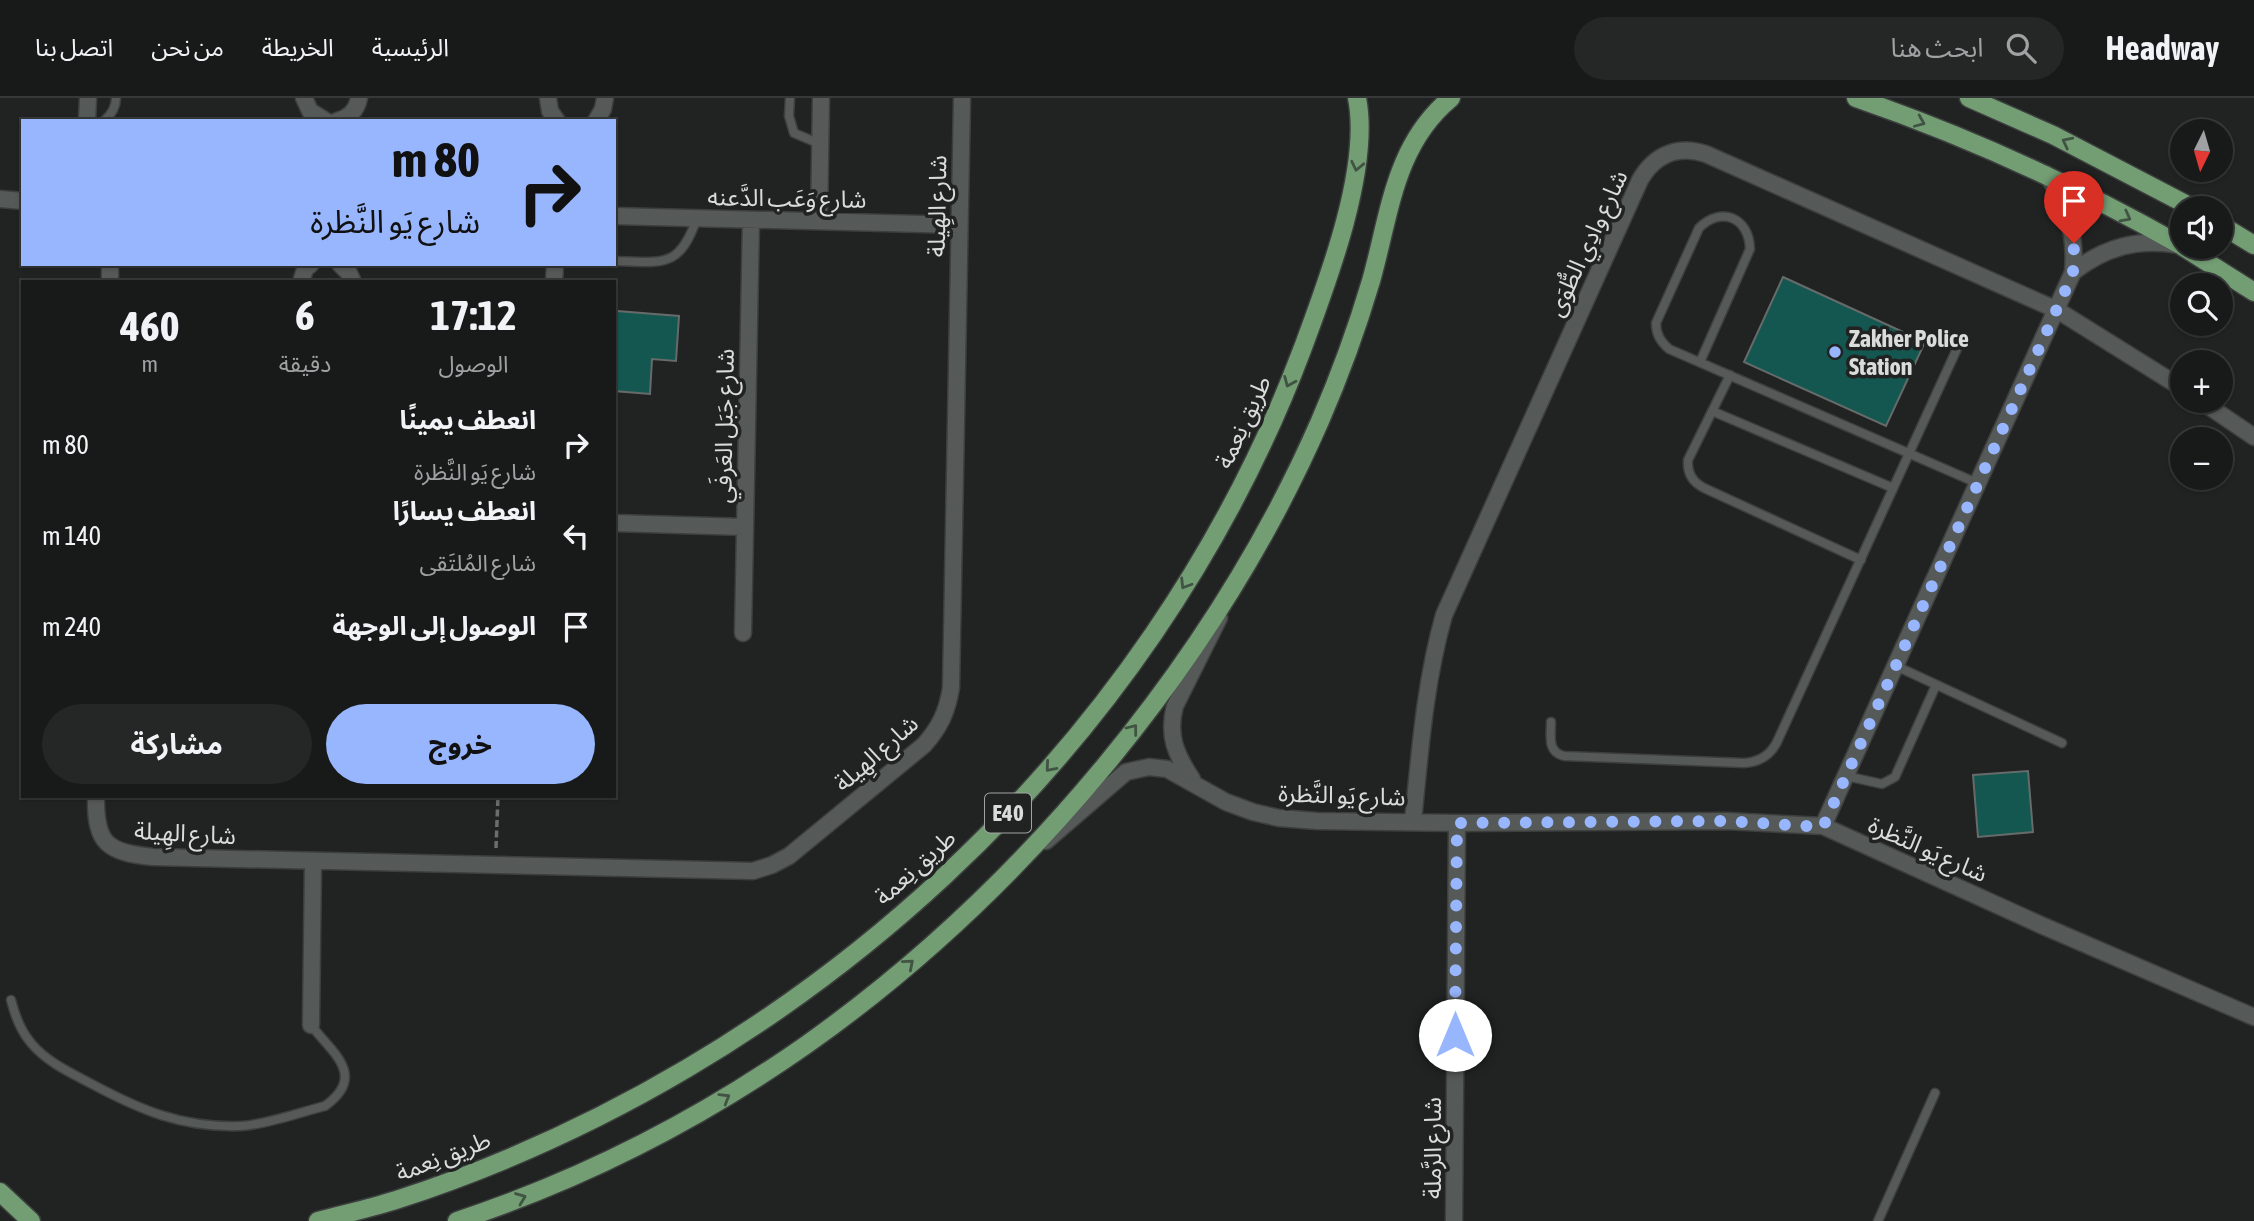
<!DOCTYPE html>
<html lang="ar">
<head>
<meta charset="utf-8">
<style>
	:root { --surface:#181a1a; --page:#252727; --text:#f1f3f6; --muted:#9fa1a2; --line:#363839; --accent:#98b6fd }
	body { margin:0; font-family:"Asap Condensed","Noto Sans Arabic",sans-serif; background:var(--page); color:var(--text); direction:rtl; height:100vh; display:flex; flex-direction:column; font-size:26px; white-space:nowrap }
	* { box-sizing:border-box; margin:0 }
	p { font-size:23px; color:var(--muted) }
	.icon { flex:none; width:38px; height:38px; fill:none; stroke:currentColor; stroke-width:2; stroke-linecap:round; stroke-linejoin:round }
	.map { position:relative; flex:1; overflow:hidden; direction:ltr }
	.sheet { position:absolute; left:21px; top:182px; width:595px; height:518px; display:flex; flex-direction:column; background:var(--surface); border-radius:0px; box-shadow:0 2px 5px #0004,0 0 0 2px var(--line); direction:rtl }
	.sheet>* { flex:none }
	.hud { position:absolute; left:21px; top:21px; width:595px; height:147px; border-radius:0px; box-shadow:0 2px 5px #0004,0 0 0 2px var(--line); direction:rtl; background:#98b6fd; color:#111; overflow:hidden }
	.needle { width:46px; rotate:185deg }
	.tools { position:absolute; left:2170px; top:21px; display:grid; gap:14px }
	.tools a { display:grid; place-items:center; width:63px; height:63px; border-radius:50%; background:var(--surface); box-shadow:0 2px 5px #0004,0 0 0 2px var(--line); font-size:35px }
	.pin { position:absolute; display:grid; place-items:center; width:60px; height:60px; color:#fff; margin:-72px -30px; border-radius:50% 50% 50% 0; rotate:-45deg; box-shadow:0 0 7px #0007 }
	.pin .icon { rotate:45deg }
	.me { position:absolute; width:77px; margin:-38px; rotate:0deg; stroke-linejoin:round; filter:drop-shadow(0 0 5px #0008) }
	.turn { display:flex; align-items:center; gap:24px; height:147px; padding:0 21px; font-size:32px }
	.turn .icon { width:91px; height:91px; stroke-width:2.5 }
	.turn b { display:block; font-size:49px; line-height:60px }
	.eta { display:flex; justify-content:space-evenly; align-items:center; height:119px; text-align:center }
	.eta b { font-size:42px; font-weight:700; line-height:49px }
	.primary-button { display:flex; gap:14px; margin-top:auto; padding:14px 21px }
	.primary-button a { flex:1; height:80px; border-radius:42px; background:var(--accent); color:#111; font-size:28px; font-weight:700; line-height:80px; text-align:center }
	.primary-button a+a { background:var(--page); color:var(--text) }
	ul { padding:0; list-style:none }
	li { display:flex; align-items:center; gap:21px; height:91px; padding:0 21px }
	li div { flex:1 }
	li b { display:block; font-size:26px }
	li em { font-style:normal }
	header { display:flex; align-items:center; gap:42px; box-sizing:border-box; height:98px; padding:0 35px; background:var(--surface); border-bottom:2px solid var(--line) }
	header strong { font-size:33px }
	nav { display:flex; gap:38px; margin-inline-start:auto; font-size:24px }
	.search { width:490px; height:63px; background:var(--page); display:flex; align-items:center; gap:18px; box-sizing:border-box; padding:0 24px; border-radius:38px; color:var(--muted); font-size:26px }
	.map>svg:first-child { display:block }
	.building { fill:#145750; stroke:#666b6a; stroke-width:2 }
	.lines { fill:none; stroke-linecap:round; stroke-linejoin:round }
	.service-casing { stroke:#3c3f3d; stroke-width:11 }
	.minor-casing { stroke:#3c3f3d; stroke-width:19 }
	.primary-casing { stroke:#3c3f3d; stroke-width:21 }
	.path { stroke:#6c6e6d; stroke-width:3.5; stroke-dasharray:7 3.5; stroke-linecap:butt }
	.service { stroke:#555957; stroke-width:8 }
	.minor { stroke:#555957; stroke-width:16 }
	.primary { stroke:#739e74; stroke-width:18 }
	.oneway { stroke:#415443 }
	.route { stroke:#98b6fd; stroke-width:12; stroke-dasharray:0 21.6 }
	.poi-dot { fill:#98b6fd; stroke:#202322; stroke-width:2.5 }
	.labels { text-anchor:middle; dominant-baseline:central; stroke-width:7; stroke-linejoin:round; paint-order:stroke }
	.shield { fill:#202322; stroke:#a2a4a4; stroke-width:2 }
	.shield-label { font-size:23px; font-weight:bold; fill:#dadcdb }
	.street-label { font-size:24px; fill:#dadcdb; stroke:#202322 }
	.poi-label { font-size:24px; font-weight:bold; fill:#dadcdb; stroke:#202322; text-anchor:start }
</style>
</head>
<body>
<header>
<strong>Headway</strong>
<div class="search"><svg class="icon" aria-label="search" viewBox="0 0 24 24"><circle cx="10" cy="10" r="6"/><path d="M15 15l6 6"/></svg>ابحث هنا</div>
<nav><a>الرئيسية</a><a>الخريطة</a><a>من نحن</a><a>اتصل بنا</a></nav>
</header>
<div class="map">
<svg width="2254" height="1123" viewBox="0 0 2254 1123">
	<rect width="100%" height="100%" fill="#202322"/>
	<!-- building -->
	<path class="building" d="M1783,179L1925,244L1886,328L1744,264Z
		M617,213L679,218L676,263L652,261L650,296L614,293Z
		M2028,673L2033,734L1978,739L1973,677Z"/>
	<g class="lines">
		<!-- service casing -->
		<g class="service-casing">
			<path id="service" d="M790,0L789,18L794,35L820,46
				M104,23C111,17 116,10 116,0
				M614,163C662,164 679,172 697,120
				M1700,264L1750,151C1749,119 1721,108 1699,130L1656,225C1656,236 1660,243 1669,251L1977,385
				M1730,277L1688,362C1687,375 1692,384 1704,390L1861,462
				M1712,313L1893,390
				M1896,568L2062,645
				M1551,624C1551,638 1547,654 1564,658L1744,665C1759,664 1770,658 1777,644L1961,242
				M1846,678L1882,686L1895,679L1936,587
				M11,902C15,918 20,932 31,945C46,963 67,973 88,984C140,1012 181,1030 241,1028C265,1027 301,1014 325,1008C368,977 331,954 311,927
				M1878,1123L1935,995"/>
		</g>
		<!-- minor casing -->
		<g class="minor-casing">
			<path id="minor" d="M304,0L310,13L326,23
				M548,0L550,13L557,23
				M87,23L88,0
				M337,23C349,20 357,12 359,0
				M596,23L603,11L605,0
				M0,101L23,103
				M614,118L959,127
				M819,123L821,0
				M340,166L349,175L353,184
				M2073,174C2105,149 2138,140 2178,147
				M110,184V166
				M301,184L305,171L311,166
				M554,184L555,166
				M2201,303L2254,339
				M614,425L745,429
				M743,535L751,122
				M1192,681C1176,657 1167,637 1175,608L1219,520
				M96,698C95,747 108,754 153,759L753,773L772,767L789,758L924,647C940,629 947,614 951,590L962,0
				M1413,723C1420,653 1425,584 1444,517L1640,82C1655,56 1678,47 1706,56L2057,212L2182,290
				M1823,728L2073,174C2076,137 2068,107 2046,76
				M1046,743L1126,674L1149,669L1167,671L1226,704L1253,714L1279,720L1317,723L1457,725L1726,723L1823,728L2041,827L2254,919
				M311,927L313,763
				M1454,1123L1457,725"/>
		</g>
		<!-- primary casing -->
		<g class="primary-casing">
			<path id="primary" d="M1856,0C1969,39 2078,89 2182,148
				M1969,0L2053,37L2193,110
				M2221,127L2254,147
				M2183,149L2254,194
				M0,1094L31,1123
				M318,1123C344,1116 371,1110 396,1102C801,971 1151,653 1302,252C1327,185 1371,70 1357,0
				M457,1123C581,1082 699,1022 806,947C1021,795 1215,564 1320,323C1340,277 1357,230 1371,183C1390,116 1394,47 1451,0"/>
		</g>
		<!-- path -->
		<path class="path" d="M496,750L498,698"/>
		<!-- service -->
		<use href="#service" class="service"/>
		<!-- minor -->
		<use href="#minor" class="minor"/>
		<!-- primary -->
		<use href="#primary" class="primary"/>
	</g>
	<!-- one-way arrows -->
	<defs><path id="oneway-chevron" d="M-2-3.5L2.5 0L-2 3.5" fill="none" stroke-width="1.6" stroke-linecap="round" stroke-linejoin="round" transform="scale(1.75)"/></defs>
	<g class="oneway">
		<use href="#oneway-chevron" transform="translate(1920 24) rotate(23)"/>
		<use href="#oneway-chevron" transform="translate(2067 44) rotate(-153)"/>
		<use href="#oneway-chevron" transform="translate(1357 68) rotate(102)"/>
		<use href="#oneway-chevron" transform="translate(2126 119) rotate(28)"/>
		<use href="#oneway-chevron" transform="translate(1289 284) rotate(113)"/>
		<use href="#oneway-chevron" transform="translate(1185 486) rotate(122)"/>
		<use href="#oneway-chevron" transform="translate(1133 631) rotate(-52)"/>
		<use href="#oneway-chevron" transform="translate(1050 669) rotate(131)"/>
		<use href="#oneway-chevron" transform="translate(909 866) rotate(-41)"/>
		<use href="#oneway-chevron" transform="translate(725 1000) rotate(-31)"/>
		<use href="#oneway-chevron" transform="translate(521 1100) rotate(-21)"/>
	</g>
	<g class="lines">
		<!-- route -->
		<path class="route" d="M1455,937L1457,725L1726,723L1823,729L2065,193L2073,174L2074,145"/>
	</g>
	<!-- markers -->
	<circle class="poi-dot" cx="1835" cy="254" r="7"/>
	<g class="labels">
		<!-- shield labels -->
		<rect class="shield" x="985" y="695.5" width="46" height="39" rx="5"/>
		<g class="shield-label">
			<text x="1008" y="715">E40</text>
		</g>
		<!-- street labels -->
		<g class="street-label">
			<text transform="translate(787 100) rotate(1)">شارع وَعَب الدَّعنه</text>
			<text transform="translate(937 108) rotate(-89)">شارع الهِيلة</text>
			<text transform="translate(1587 145) rotate(-65)">شارع وادِي الطُّوَى</text>
			<text transform="translate(1243 324) rotate(-65)">طريق نِعمة</text>
			<text transform="translate(724 328) rotate(-89)">شارع جَبَل العَرفَي</text>
			<text transform="translate(876 655) rotate(-41)">شارع الهِيلة</text>
			<text transform="translate(1342 697) rotate(2)">شارع يَو النَّظرة</text>
			<text transform="translate(185 735) rotate(3)">شارع الهِيلة</text>
			<text transform="translate(1928 751) rotate(24)">شارع يَو النَّظرة</text>
			<text transform="translate(915 769) rotate(-42)">طريق نِعمة</text>
			<text transform="translate(1432 1050) rotate(-90)">شارع الرَّملة</text>
			<text transform="translate(443 1058) rotate(-21)">طريق نِعمة</text>
		</g>
		<!-- poi labels -->
		<g class="poi-label">
			<text x="1849" y="240">Zakher Police<tspan x="1849" dy="28">Station</tspan></text>
		</g>
	</g>
</svg>
<div class="tools">
<a><svg class="needle" viewBox="-14 -14 28 28"><path d="M0-13l5 13h-10z" fill="#e53935"/><path d="M0 13l5-13h-10z" fill="#9fa1a2"/></svg></a>
<a><svg class="icon" aria-label="sound" viewBox="0 0 24 24"><path d="M4 9h4l5-4v14l-5-4H4zM17 9q2 3 0 6"/></svg></a>
<a><svg class="icon" aria-label="search" viewBox="0 0 24 24"><circle cx="10" cy="10" r="6"/><path d="M15 15l6 6"/></svg></a>
<a>+</a>
<a>−</a>
</div>
<div class="pin" style="left:2074px;top:145px;background:#d93025"><svg class="icon" aria-label="arrive" viewBox="0 0 24 24"><path d="M6 21V4h12l-3 4 3 4H6"/></svg></div>
<svg class="me" style="left:1455px;top:937px" viewBox="-20 -20 40 40"><circle r="19" fill="#fff"/><path d="M0-13L10 11 0 6-10 11z" fill="#98b6fd"/></svg>
<div class="hud">
<div class="turn"><svg class="icon" aria-label="right" viewBox="0 0 24 24"><path d="M7 20v-9h11M14 6l5 5-5 5"/></svg><div><b>80 m</b>شارع يَو النَّظرة</div></div>
</div>
<section class="sheet">
<div class="eta">
<div><b>17:12</b><p>الوصول</p></div>
<div><b>6</b><p>دقيقة</p></div>
<div><b>460</b><p>m</p></div>
</div>
<ul>
<li><svg class="icon" aria-label="right" viewBox="0 0 24 24"><path d="M7 20v-9h11M14 6l5 5-5 5"/></svg><div><b>انعطف يمينًا</b><p>شارع يَو النَّظرة</p></div><em>80 m</em></li>
<li><svg class="icon" aria-label="left" viewBox="0 0 24 24"><path d="M17 20v-9H6M10 6l-5 5 5 5"/></svg><div><b>انعطف يسارًا</b><p>شارع المُلتَقى</p></div><em>140 m</em></li>
<li><svg class="icon" aria-label="arrive" viewBox="0 0 24 24"><path d="M6 21V4h12l-3 4 3 4H6"/></svg><div><b>الوصول إلى الوجهة</b></div><em>240 m</em></li>
</ul>
<div class="primary-button"><a>خروج</a><a>مشاركة</a></div>
</section>
</div>
</body>
</html>
